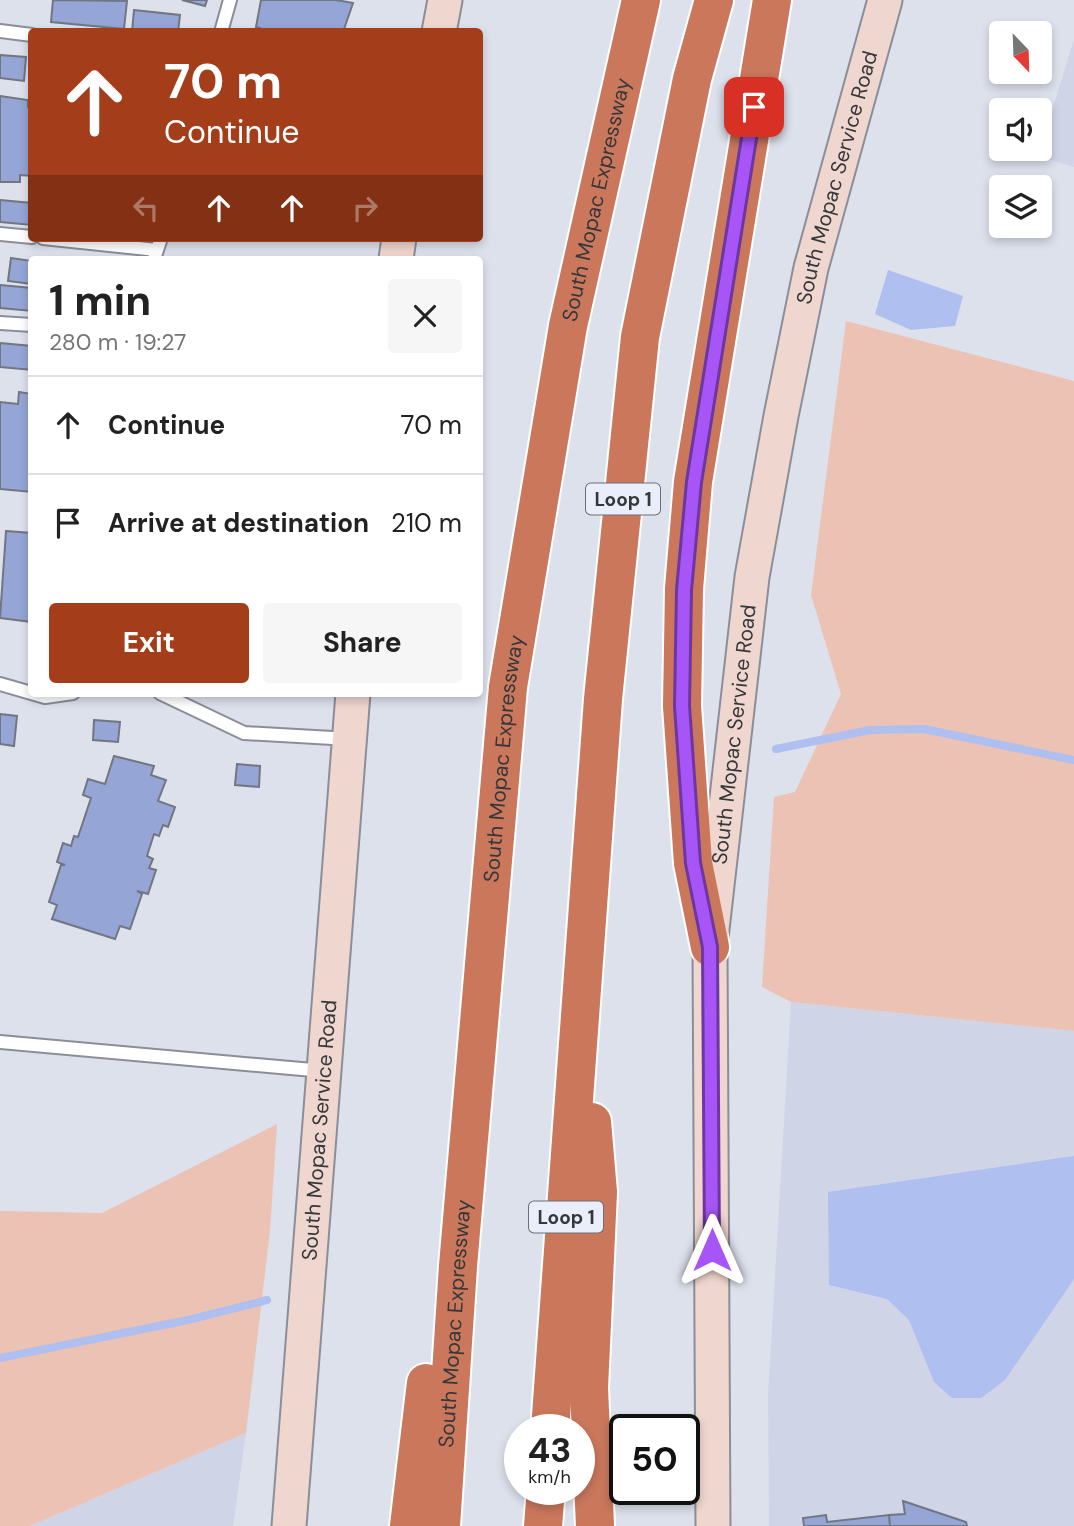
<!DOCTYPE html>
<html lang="en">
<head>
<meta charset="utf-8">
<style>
	:root { --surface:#fff; --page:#f6f6f6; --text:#222; --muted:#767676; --line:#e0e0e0; --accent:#a43d19 }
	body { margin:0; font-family:"DM Sans",sans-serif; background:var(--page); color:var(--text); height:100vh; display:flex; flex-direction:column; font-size:26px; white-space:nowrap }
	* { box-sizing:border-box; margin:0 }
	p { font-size:23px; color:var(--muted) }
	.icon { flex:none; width:38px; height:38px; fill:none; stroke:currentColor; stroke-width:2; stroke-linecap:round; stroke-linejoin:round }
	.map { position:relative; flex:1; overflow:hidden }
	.sheet { position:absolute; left:28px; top:256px; width:455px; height:441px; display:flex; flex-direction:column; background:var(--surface); border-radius:7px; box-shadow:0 4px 10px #0003 }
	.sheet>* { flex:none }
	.top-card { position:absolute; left:28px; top:28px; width:455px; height:214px; border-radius:7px; box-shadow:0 4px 10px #0003; background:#a43d19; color:#fff; overflow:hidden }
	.needle { width:46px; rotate:157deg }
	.fabs { position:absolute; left:989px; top:21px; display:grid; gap:14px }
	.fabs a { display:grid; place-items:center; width:63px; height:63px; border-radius:7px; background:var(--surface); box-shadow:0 4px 10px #0003; font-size:35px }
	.speed { position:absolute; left:504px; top:1414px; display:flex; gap:14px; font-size:35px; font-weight:700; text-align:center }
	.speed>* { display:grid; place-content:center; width:91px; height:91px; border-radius:50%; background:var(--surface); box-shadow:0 4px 10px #0003; line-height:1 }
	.speed small { font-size:18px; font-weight:400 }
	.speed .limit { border:4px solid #111; border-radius:10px; background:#fff; color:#111 }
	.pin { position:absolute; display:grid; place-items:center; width:60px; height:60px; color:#fff; margin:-30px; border-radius:14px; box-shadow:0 4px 10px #0006 }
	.me { position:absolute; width:77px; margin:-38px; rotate:0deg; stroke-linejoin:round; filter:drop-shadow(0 0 5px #0008) }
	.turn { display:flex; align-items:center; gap:24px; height:147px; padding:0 21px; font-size:32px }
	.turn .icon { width:91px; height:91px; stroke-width:2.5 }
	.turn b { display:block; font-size:49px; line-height:60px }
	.lanes { display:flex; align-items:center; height:66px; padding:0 21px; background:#0003; justify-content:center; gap:35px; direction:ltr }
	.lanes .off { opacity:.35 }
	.round { display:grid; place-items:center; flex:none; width:74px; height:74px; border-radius:7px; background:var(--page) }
	.headline { display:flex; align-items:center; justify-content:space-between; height:119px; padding:0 21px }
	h1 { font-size:42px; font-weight:700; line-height:52px }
	.button { display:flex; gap:14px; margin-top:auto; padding:14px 21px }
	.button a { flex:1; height:80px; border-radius:7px; background:var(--accent); color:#fff; font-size:28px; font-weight:700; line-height:80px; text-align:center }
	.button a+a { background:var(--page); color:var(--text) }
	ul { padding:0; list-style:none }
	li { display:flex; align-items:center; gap:21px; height:98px; padding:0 21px; border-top:2px solid var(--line) }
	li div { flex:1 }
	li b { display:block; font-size:26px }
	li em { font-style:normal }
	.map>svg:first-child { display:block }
	.built { fill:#cfd5e7 }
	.green { fill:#ecc2b4 }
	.water { fill:#aebff0 }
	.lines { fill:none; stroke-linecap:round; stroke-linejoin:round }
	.stream { stroke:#aebff0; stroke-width:8 }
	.building { fill:#95a5d5; stroke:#727680; stroke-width:2 }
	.service-casing { stroke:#8b8e99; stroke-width:16 }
	.secondary-casing { stroke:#8b8e99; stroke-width:37 }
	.motorway-casing { stroke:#fff; stroke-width:42 }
	.service { stroke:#fff; stroke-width:12 }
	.secondary { stroke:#efd6ce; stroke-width:33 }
	.motorway { stroke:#ca775c; stroke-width:38 }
	.route-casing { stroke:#6d37a1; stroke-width:18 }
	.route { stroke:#a855f7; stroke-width:12 }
	.labels { text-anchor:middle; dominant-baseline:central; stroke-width:7; stroke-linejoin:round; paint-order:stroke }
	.shield { fill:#eaeefa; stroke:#6b6e74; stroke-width:2 }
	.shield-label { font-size:19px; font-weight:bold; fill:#35373b }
	.street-label { font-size:21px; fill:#35373b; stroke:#eaeefa }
</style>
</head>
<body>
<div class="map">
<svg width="1074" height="1526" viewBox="0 0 1074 1526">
	<rect width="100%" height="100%" fill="#dde1ec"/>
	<!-- built -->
	<path class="built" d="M1074,39V167L1038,156Z
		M791,1002L1074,1031V1526H769L768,1396Z
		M246,1433L233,1526H30Z"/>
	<!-- green -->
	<path class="green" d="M846,321L1074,381V1031L791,1002L762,987L774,797L795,792L841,694L811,595Z
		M277,1124L270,1231L246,1433L30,1526H0V1211L102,1213Z"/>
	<!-- water -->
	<path class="water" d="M888,270L963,296L955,326L911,330L875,314Z
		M1074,1156V1279L1005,1380L981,1398H952L934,1382L909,1320L887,1299L829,1285L828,1192Z"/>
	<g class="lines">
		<!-- stream -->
		<path class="stream" d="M776,749L870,730L924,729L1074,760
			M0,1358L188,1320L267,1300"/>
	</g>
	<!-- building -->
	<path class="building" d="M53,0L127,1L124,29L51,22Z
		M182,0H207L205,6Z
		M261,0H336L353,3L343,32H259L260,28L256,27Z
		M134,10L180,15L178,32H132Z
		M0,55L26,57L24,81L0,78Z
		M0,96L28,100V107L32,108V176L20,175V182H0Z
		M0,200L32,203V225L0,222Z
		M11,258L32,261V284L8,281Z
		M0,285L32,288V311L0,308Z
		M0,343L32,346V370L0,367Z
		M19,392L32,394V492L0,489V402L18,404Z
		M6,531L32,533V622L0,618Z
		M0,714L17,716L14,746L0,744Z
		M94,720L120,722L118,742L93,740Z
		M114,756L154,766L151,775L166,780L158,801L175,807L168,827L163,825L159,836L154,834L147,856L153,859L149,868L156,870L148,894L137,891L142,894L130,929L120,926L115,939L52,919L57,905L49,902L61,865H65L57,862L63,843L71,846L74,836L78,837L91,798L83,795L88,779L105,784Z
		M237,764L260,766L259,787L235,785Z
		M903,1501L966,1522L967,1526H890L889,1515L905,1514Z
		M826,1515L827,1522L889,1515L890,1526H804L803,1518Z"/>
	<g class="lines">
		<!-- service casing -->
		<g class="service-casing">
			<path id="service" d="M0,31L32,35
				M221,32L230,0
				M0,234L32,237
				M43,238L157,250
				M154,259L161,238
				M0,323L32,325
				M0,684L45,697L73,693
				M160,693L244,733L350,739
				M0,1042L324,1071"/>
		</g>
		<!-- secondary casing -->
		<g class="secondary-casing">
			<g id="secondary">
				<path d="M439,32L445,0"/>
				<path d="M396,259L399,238"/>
				<path id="s1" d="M289,1526L353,693"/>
				<path id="s2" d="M713,1526L710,947L752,577L781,416L811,268L885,0"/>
			</g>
		</g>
		<!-- motorway casing -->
		<g class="motorway-casing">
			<g id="motorway">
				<path d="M710,947L693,863L682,706L684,589L693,482L772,0"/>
				<path d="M592,1122L598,1192L589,1388L595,1526"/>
				<path d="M550,1430L603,699L640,337L692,79L714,0"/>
				<path d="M409,1526L426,1383"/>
				<path id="s3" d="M441,1526L458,1266L508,687L568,326L641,0"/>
				<path d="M543,1526L546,1489"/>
			</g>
		</g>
		<!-- service -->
		<use href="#service" class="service"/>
		<!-- secondary -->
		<use href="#secondary" class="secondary"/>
		<!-- motorway -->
		<use href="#motorway" class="motorway"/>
	</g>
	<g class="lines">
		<!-- route casing -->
		<g class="route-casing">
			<path id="route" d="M712,1250L710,947L693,863L682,706L684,590L694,482L754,107"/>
		</g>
		<!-- route -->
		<use href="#route" class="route"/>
	</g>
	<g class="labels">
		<!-- shield labels -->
		<g class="shield">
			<rect x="586" y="483.5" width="74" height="31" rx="5"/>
			<rect x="529" y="1201.5" width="74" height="31" rx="5"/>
		</g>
		<g class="shield-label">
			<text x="623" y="499">Loop 1</text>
			<text x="566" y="1217">Loop 1</text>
		</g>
		<!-- street labels -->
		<g class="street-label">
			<text stroke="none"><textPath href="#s2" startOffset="1360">South Mopac Service Road</textPath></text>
			<text stroke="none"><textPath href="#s3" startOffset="1337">South Mopac Expressway</textPath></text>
			<text stroke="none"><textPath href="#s2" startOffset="793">South Mopac Service Road</textPath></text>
			<text stroke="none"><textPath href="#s3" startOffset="770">South Mopac Expressway</textPath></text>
			<text stroke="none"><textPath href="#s1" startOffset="397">South Mopac Service Road</textPath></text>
			<text stroke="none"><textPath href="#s3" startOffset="203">South Mopac Expressway</textPath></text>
		</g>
	</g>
</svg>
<div class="fabs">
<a><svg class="needle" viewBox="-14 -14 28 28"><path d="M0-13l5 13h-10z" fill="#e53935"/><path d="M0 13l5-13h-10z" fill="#767676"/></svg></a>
<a><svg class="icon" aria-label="sound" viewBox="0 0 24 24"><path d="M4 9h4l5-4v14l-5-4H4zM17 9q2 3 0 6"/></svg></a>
<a><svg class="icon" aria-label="layers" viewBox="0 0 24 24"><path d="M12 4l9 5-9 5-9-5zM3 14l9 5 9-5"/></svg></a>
</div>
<div class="speed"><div>43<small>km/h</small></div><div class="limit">50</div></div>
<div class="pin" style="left:754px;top:107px;background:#d93025"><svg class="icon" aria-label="arrive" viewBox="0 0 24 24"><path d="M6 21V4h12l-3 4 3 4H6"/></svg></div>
<svg class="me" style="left:712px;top:1250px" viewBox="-20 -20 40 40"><path d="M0-17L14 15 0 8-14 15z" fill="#a855f7" stroke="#fff" stroke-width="4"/></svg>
<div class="top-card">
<div class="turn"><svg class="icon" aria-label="ahead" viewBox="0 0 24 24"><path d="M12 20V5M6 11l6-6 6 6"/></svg><div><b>70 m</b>Continue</div></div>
<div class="lanes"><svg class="icon off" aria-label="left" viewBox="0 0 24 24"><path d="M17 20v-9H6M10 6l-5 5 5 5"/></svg><svg class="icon" aria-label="ahead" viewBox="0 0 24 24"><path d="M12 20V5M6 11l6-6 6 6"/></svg><svg class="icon" aria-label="ahead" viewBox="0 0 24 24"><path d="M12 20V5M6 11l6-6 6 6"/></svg><svg class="icon off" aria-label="right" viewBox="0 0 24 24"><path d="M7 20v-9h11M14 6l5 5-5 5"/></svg></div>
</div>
<section class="sheet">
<div class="headline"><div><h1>1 min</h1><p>280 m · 19:27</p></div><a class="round"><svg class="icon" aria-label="close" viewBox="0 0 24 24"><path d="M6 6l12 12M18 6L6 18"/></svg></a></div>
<ul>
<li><svg class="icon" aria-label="ahead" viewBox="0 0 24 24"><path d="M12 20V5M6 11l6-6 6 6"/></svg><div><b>Continue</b></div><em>70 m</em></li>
<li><svg class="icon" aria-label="arrive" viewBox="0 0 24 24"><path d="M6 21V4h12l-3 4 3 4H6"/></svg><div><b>Arrive at destination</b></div><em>210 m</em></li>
</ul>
<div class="button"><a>Exit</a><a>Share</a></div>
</section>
</div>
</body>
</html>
